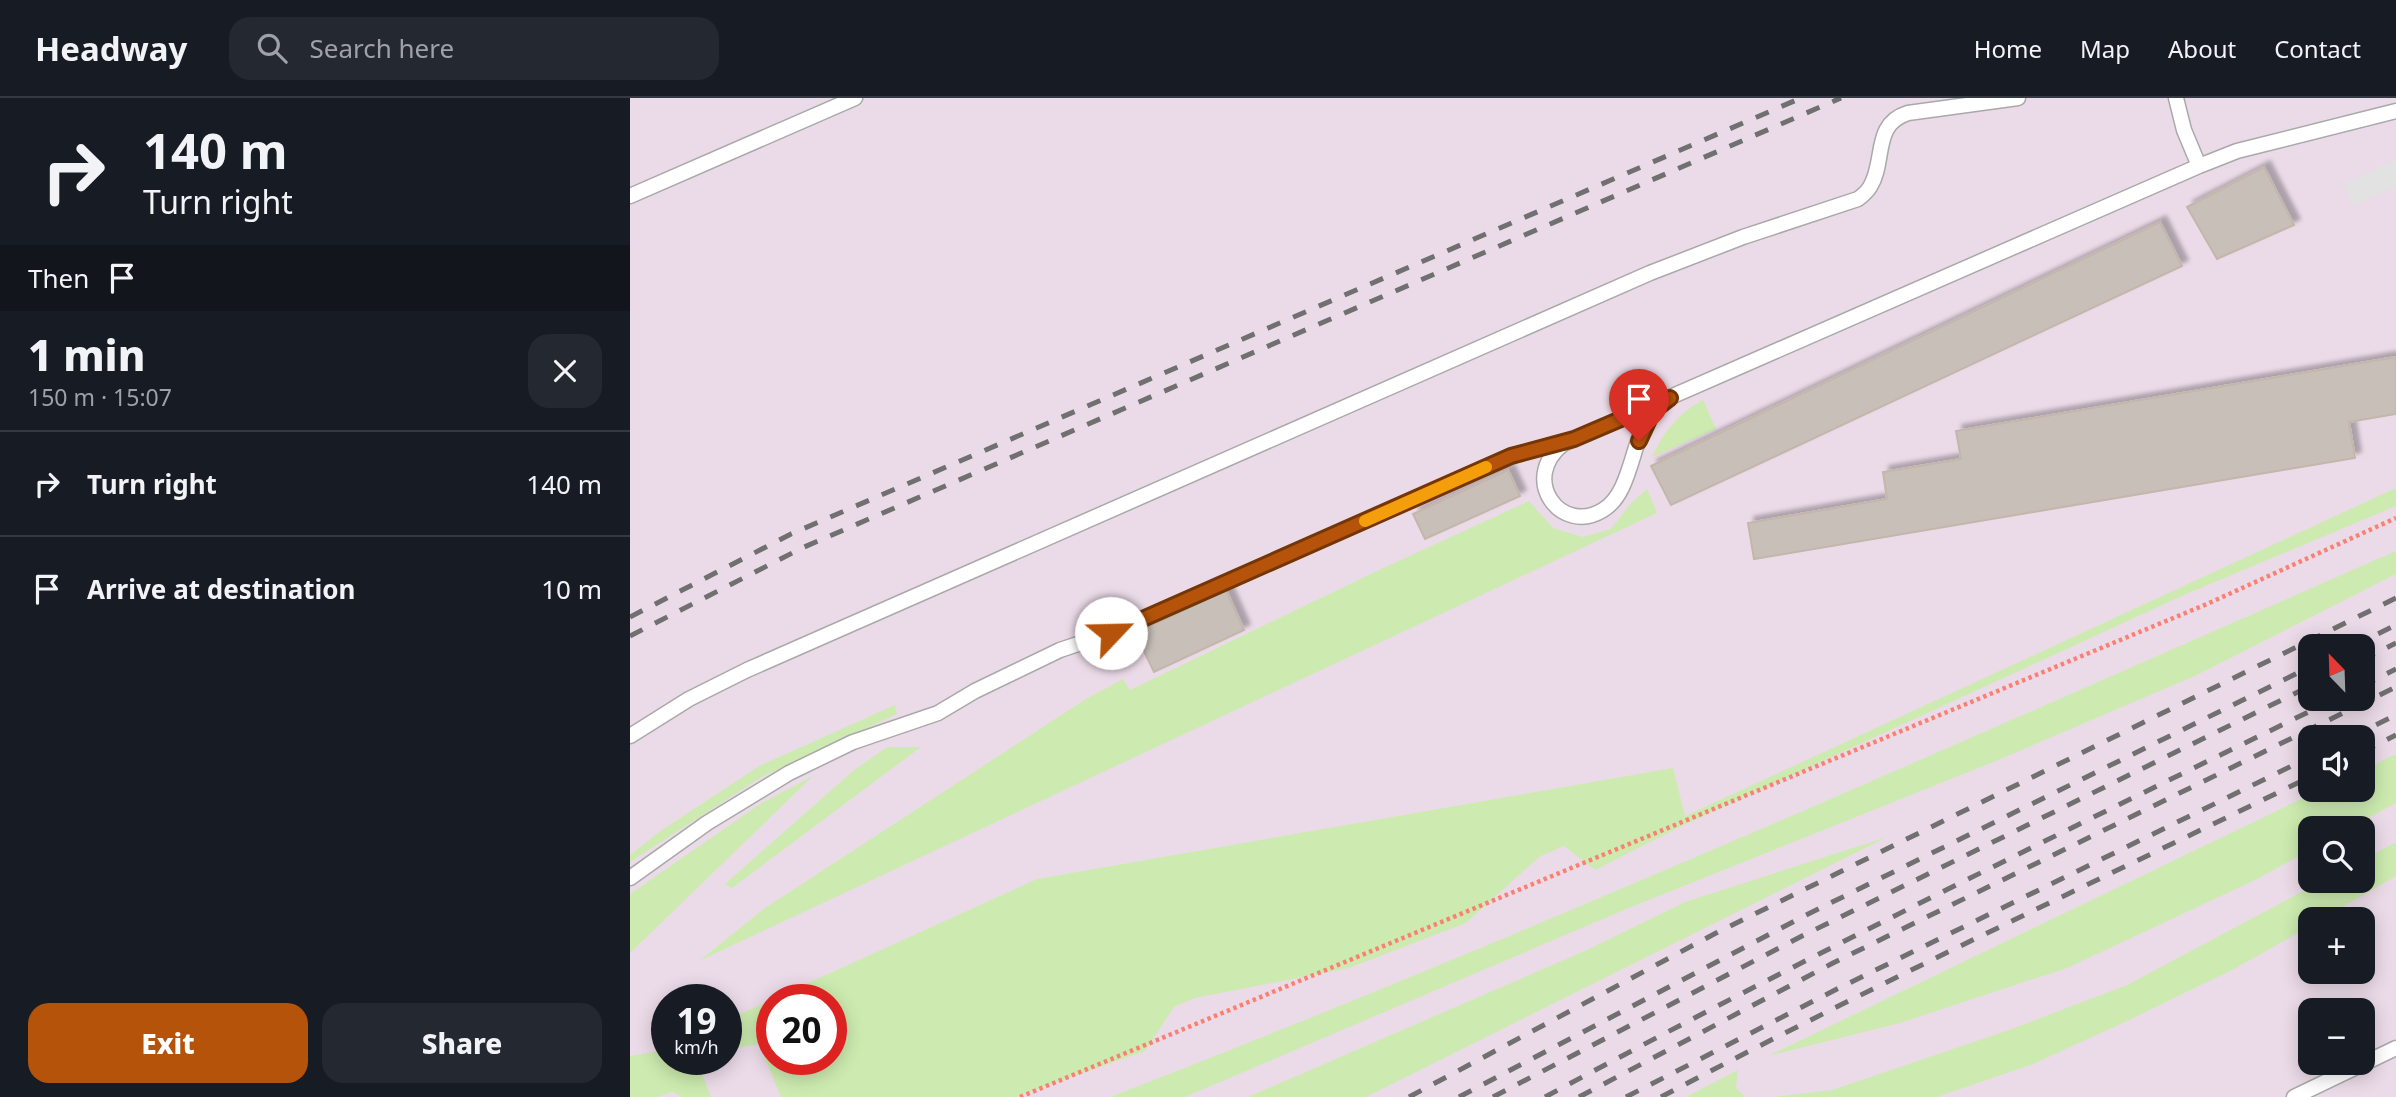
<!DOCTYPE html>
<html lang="en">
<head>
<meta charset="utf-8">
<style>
	:root { --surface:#171b24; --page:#242831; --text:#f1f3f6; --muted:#9ea1a6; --line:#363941; --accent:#b45309 }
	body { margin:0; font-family:"Noto Sans",sans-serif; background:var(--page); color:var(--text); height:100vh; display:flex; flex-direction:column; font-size:26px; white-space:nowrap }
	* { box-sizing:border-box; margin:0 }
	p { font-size:23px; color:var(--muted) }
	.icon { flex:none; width:38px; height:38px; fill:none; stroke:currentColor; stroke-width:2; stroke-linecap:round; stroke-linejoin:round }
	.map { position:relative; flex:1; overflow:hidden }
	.details { display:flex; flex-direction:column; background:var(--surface); width:630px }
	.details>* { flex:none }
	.guide { background:#171b24; color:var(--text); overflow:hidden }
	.needle { width:46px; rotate:337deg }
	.controls { position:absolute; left:1668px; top:536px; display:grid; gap:14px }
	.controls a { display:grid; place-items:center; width:77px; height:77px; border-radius:14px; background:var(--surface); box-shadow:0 4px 18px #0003; font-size:35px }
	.speed { position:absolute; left:21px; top:886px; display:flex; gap:14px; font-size:35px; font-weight:700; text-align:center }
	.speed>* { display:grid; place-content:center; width:91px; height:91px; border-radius:50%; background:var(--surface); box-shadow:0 4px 18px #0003; line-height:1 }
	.speed small { font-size:18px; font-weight:400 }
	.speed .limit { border:10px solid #d22; background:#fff; color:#111 }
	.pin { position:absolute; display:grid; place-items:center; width:60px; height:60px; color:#fff; margin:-72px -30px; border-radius:50% 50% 50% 0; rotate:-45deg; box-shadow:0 0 7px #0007 }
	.pin .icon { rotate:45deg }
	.me { position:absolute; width:77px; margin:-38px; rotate:66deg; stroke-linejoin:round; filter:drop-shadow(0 0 5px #0008) }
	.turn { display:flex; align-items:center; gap:24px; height:147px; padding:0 28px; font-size:32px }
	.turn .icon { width:91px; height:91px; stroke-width:2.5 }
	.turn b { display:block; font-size:49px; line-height:60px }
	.then { display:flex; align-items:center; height:66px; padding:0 28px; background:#0003; gap:14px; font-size:26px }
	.round { display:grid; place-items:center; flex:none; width:74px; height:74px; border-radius:21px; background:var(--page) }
	.summary { display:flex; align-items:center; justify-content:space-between; height:119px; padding:0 28px }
	h1 { font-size:42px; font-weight:800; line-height:52px }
	.cta { display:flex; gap:14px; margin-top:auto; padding:14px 28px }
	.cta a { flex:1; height:80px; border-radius:21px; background:var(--accent); color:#fff; font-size:28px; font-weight:800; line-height:80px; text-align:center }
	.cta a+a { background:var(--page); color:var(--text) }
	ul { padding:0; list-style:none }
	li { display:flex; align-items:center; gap:21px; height:105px; padding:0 28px; border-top:2px solid var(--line) }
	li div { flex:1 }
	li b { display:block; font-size:26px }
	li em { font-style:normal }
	header { display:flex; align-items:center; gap:42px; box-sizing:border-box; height:98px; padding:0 35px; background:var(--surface); border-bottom:2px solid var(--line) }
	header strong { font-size:33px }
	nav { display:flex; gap:38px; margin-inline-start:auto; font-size:24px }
	.search { width:490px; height:63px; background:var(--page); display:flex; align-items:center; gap:18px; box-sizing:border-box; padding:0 24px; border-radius:21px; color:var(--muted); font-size:26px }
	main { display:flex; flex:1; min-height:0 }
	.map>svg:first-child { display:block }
	.industrial { fill:#ebdbe8; fill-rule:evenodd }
	.grass { fill:#cdebb0 }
	.parking { fill:#e2e2e2 }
	.building { fill:#c7bfb8; stroke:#c4b6ab; stroke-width:2; filter:url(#shadow) }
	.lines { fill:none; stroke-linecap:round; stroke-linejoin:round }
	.lane-casing { stroke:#a9a9a9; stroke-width:17 }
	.path { stroke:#fa8072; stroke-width:4.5; stroke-dasharray:3.5 3.5; stroke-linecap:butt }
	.lane { stroke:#fff; stroke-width:14 }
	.rail { stroke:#707070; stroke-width:5; stroke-dasharray:14 14; stroke-linecap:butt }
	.route-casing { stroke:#753606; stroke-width:18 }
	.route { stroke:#b45309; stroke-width:12 }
	.slow { stroke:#f59e0b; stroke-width:12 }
</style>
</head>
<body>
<header>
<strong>Headway</strong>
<div class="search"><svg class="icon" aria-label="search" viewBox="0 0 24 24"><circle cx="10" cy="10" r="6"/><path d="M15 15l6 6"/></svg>Search here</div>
<nav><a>Home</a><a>Map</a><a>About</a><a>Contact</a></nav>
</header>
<main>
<section class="details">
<div class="guide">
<div class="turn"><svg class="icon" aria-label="right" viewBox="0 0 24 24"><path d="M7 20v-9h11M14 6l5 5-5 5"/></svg><div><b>140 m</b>Turn right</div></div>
<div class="then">Then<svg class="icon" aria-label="arrive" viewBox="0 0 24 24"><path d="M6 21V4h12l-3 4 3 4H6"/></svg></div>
</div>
<div class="summary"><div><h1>1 min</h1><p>150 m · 15:07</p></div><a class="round"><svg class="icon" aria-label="close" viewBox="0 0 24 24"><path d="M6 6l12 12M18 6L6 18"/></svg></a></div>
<ul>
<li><svg class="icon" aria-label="right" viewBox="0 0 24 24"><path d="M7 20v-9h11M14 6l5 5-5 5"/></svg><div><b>Turn right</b></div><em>140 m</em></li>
<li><svg class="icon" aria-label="arrive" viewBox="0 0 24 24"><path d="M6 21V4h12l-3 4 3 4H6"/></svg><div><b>Arrive at destination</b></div><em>10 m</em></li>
</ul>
<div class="cta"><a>Exit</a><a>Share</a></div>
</section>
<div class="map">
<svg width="1766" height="999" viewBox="0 0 1766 999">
	<defs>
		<filter id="shadow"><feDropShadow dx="6" dy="-6" stdDeviation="2" flood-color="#0004"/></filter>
	</defs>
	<rect width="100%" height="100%" fill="#f2efe9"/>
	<!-- industrial -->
	<path class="industrial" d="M0,0H1766V999H0ZM1680,548H1732V600H1680ZM1680,639H1732V691H1680ZM1680,730H1732V782H1680ZM1680,821H1732V873H1680ZM37,901H96V961H37ZM142,901H201V961H142ZM1680,912H1732V964H1680Z"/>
	<!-- grass -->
	<path class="grass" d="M1073,302L1086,331L1022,359C1034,334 1047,316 1073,302Z
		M1766,390V408L1554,497L1056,726L965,772L934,748L909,759L836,825L719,870L565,900L544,909L515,953L385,999H151L129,946L96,952V922L142,902V961H201V901H143L407,781L1043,670L1055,718Z
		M1017,391L1027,415L69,863L135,810L456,601L493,581L500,592L749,472L899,403L923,430L953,439L981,431L1000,406Z
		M1766,453V476L1567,577L1366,663L994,812L555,999H480C915,831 1339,640 1766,453Z
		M265,607L267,616L130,680L0,764V757L29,734L129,668Z
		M257,649H291L102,790L95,786L223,673Z
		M1766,656V705L1720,730H1680V752L1625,782L1437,870L1270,925L1138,958L1692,691H1732L1733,672Z
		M183,678L0,855V796L130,706Z
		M1257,739L736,999H618L957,852L1055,804Z
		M1766,744V778L1692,821H1680V828L1606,870L1497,923L1403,966L1307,999H1144L1202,992L1379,932L1497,887L1694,782H1732L1733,762Z
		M37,948V961H66L81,999H51L43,994L27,999H0V958L24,954Z
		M1108,972L1106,990L1115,999H1056Z"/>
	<!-- parking -->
	<path class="parking" d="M1766,61V88L1724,108L1714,86Z"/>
	<!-- building -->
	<path class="building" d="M1634,69L1664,127L1587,161L1557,109Z
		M1530,124L1552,168L1041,407L1021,368Z
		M1766,259V316L1719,324L1725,360L1124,461L1118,425L1257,401L1253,374L1331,361L1326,333Z
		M878,372L890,398L795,441L783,416Z
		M596,492L614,532L524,574L505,535Z"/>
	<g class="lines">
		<!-- lane casing -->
		<g class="lane-casing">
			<path id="lane" d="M1546,0L1554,32L1569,68
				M0,98L225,0
				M1040,300C1034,304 1028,307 1023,313C1001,339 1003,394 973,412C931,438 889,381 933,346L1569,68L1607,53L1766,13
				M0,638L59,601L117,572L1020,175L1113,139L1228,101C1232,98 1237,94 1240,89C1256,63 1242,26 1278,15L1388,0
				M0,780L77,725L159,675L223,644L308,615L345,593L430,552L481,535L881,358L933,344
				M1664,999L1766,950"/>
		</g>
		<!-- path -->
		<path class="path" d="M390,999L1577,506L1766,420"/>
		<!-- lane -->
		<use href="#lane" class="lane"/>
		<!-- rail -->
		<path class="rail" d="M0,519L161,436L1171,0
			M0,538L172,450L1211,0
			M1723,548L1766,527
			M1732,562L1766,545
			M1732,588L1766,571
			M1721,639L1766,617
			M1732,654L1766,637
			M779,999L1086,835L1766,500
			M829,999L1176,817L1680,569
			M863,999L1172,838L1680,588
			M915,999C1175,859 1441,730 1707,600
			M949,999L1203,865L1766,589
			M996,999L1207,891L1680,659
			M1031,999C1245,886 1463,785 1680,679"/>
	</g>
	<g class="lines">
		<!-- route casing -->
		<g class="route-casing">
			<path id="route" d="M481,535L881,358L944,341L1040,300L1023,313L1009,343"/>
		</g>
		<!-- route -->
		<use href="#route" class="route"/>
		<!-- slow -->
		<path class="slow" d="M735,423L856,369"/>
	</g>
</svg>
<div class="controls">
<a><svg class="needle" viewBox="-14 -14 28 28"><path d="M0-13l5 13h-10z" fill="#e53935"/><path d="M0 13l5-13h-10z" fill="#9ea1a6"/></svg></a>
<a><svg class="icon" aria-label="sound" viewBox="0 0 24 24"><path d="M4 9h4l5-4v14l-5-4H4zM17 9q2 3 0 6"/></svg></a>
<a><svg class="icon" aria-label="search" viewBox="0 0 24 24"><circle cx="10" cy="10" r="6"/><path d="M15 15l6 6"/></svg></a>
<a>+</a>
<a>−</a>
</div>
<div class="speed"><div>19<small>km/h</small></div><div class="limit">20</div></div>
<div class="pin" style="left:1009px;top:343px;background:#d93025"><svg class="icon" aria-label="arrive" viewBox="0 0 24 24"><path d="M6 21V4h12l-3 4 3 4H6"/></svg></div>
<svg class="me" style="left:481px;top:535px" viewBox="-20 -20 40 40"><circle r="19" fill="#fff"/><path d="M0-13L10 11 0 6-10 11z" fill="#b45309"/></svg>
</div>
</main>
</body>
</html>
